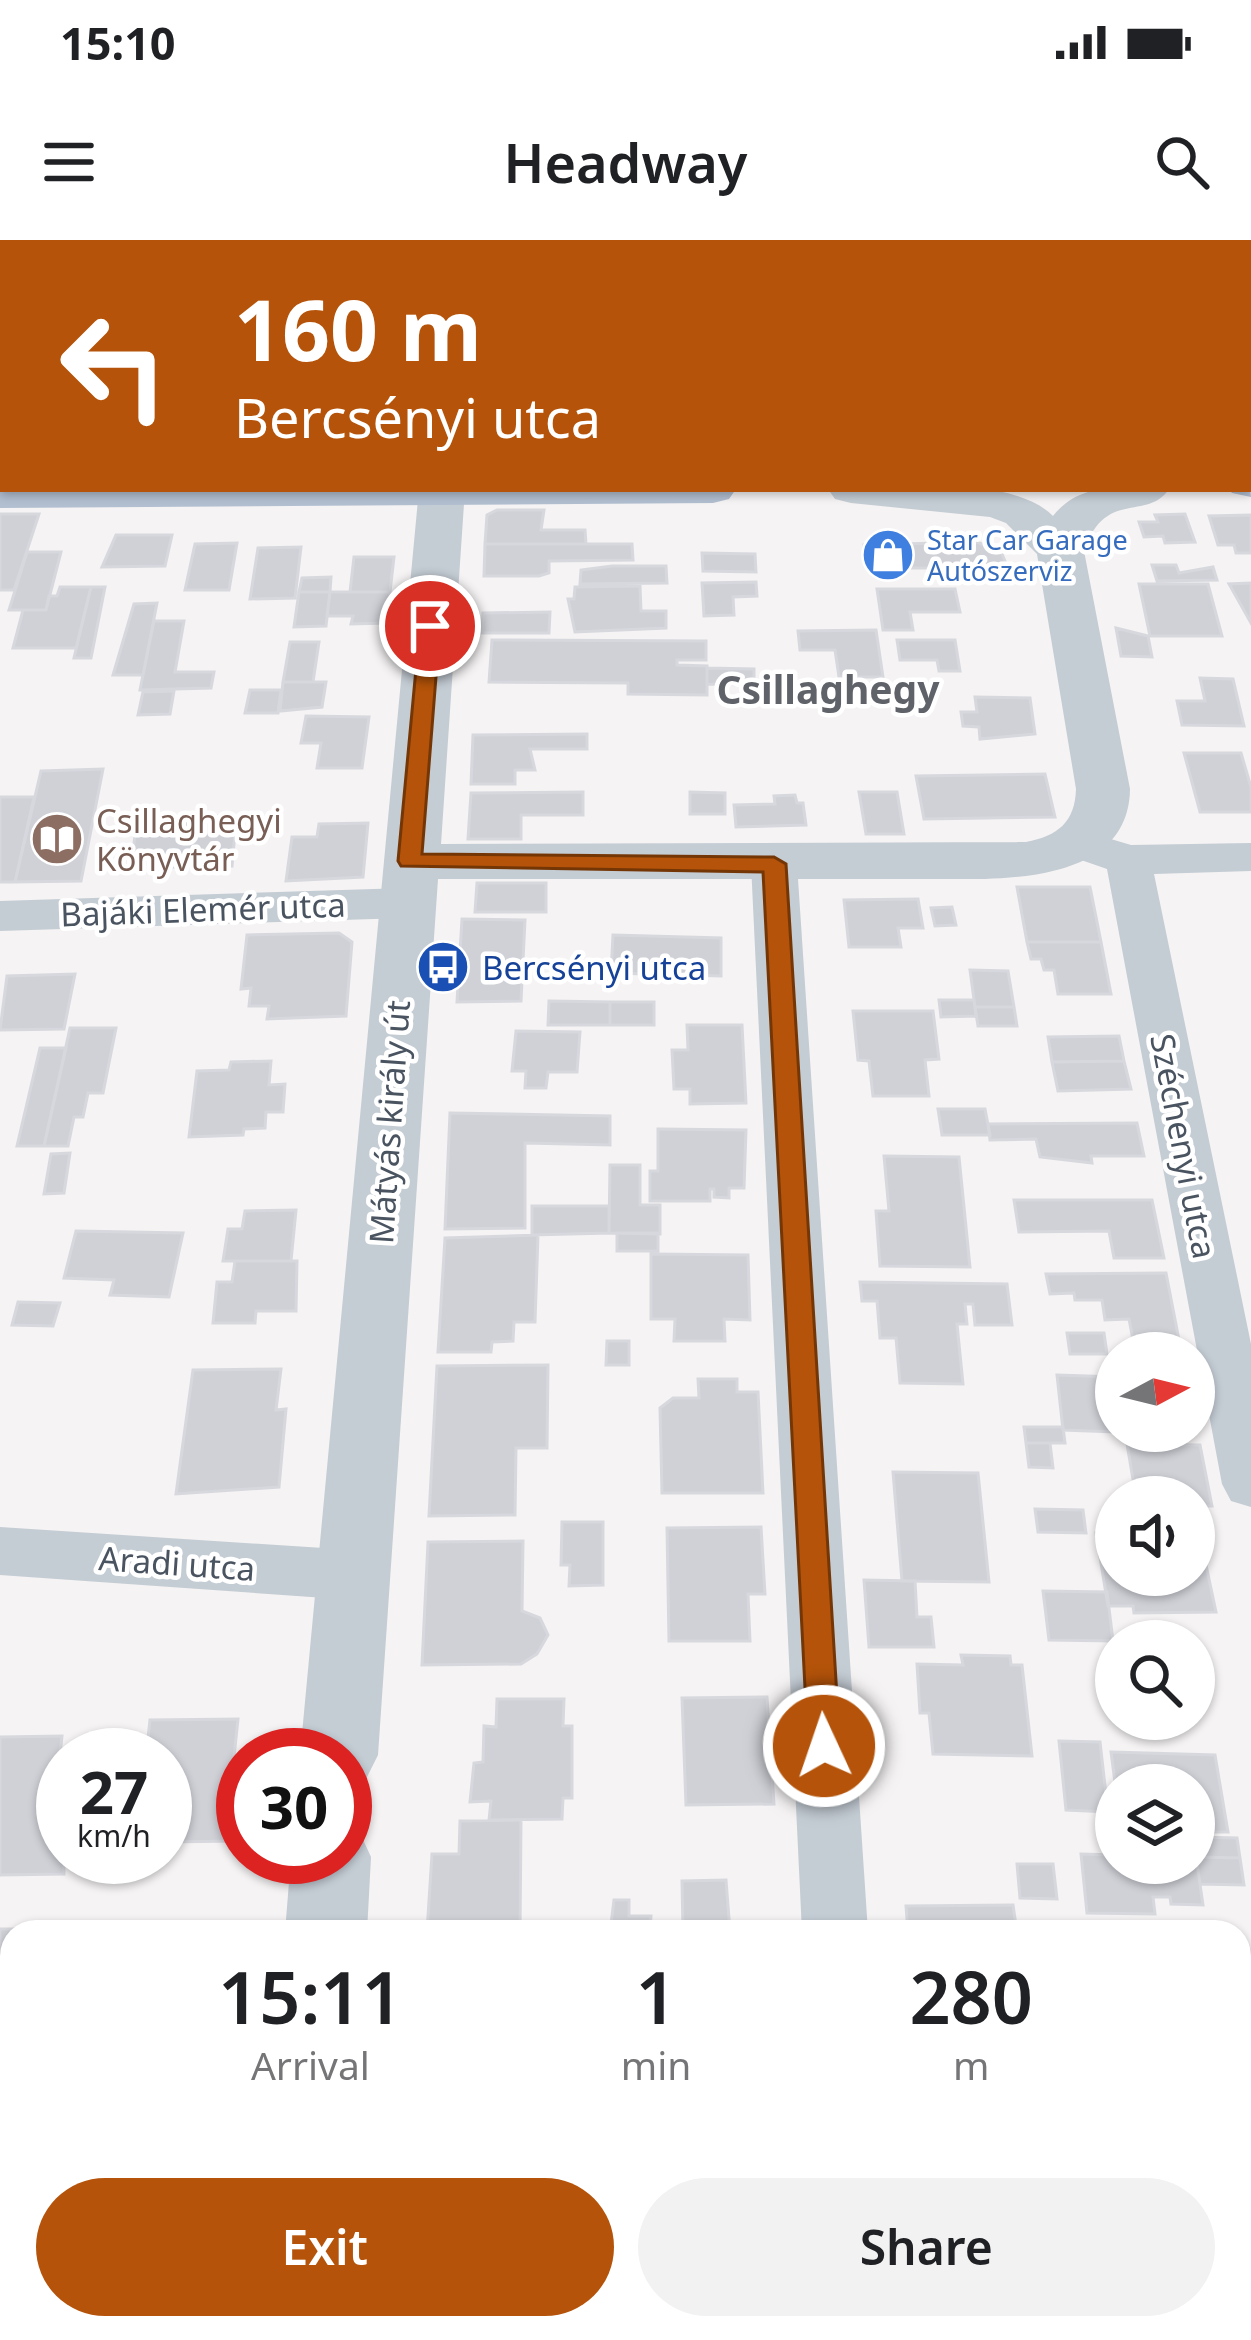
<!DOCTYPE html>
<html lang="en">
<head>
<meta charset="utf-8">
<style>
	:root { --surface:#fff; --page:#f2f2f2; --text:#202124; --muted:#757577; --accent:#b45309 }
	body { margin:0; font-family:"Noto Sans",sans-serif; background:var(--page); color:var(--text); height:100vh; display:flex; flex-direction:column; font-size:45px; white-space:nowrap }
	* { box-sizing:border-box; margin:0 }
	p { font-size:39px; color:var(--muted) }
	.icon { flex:none; width:66px; height:66px; fill:none; stroke:currentColor; stroke-width:2; stroke-linecap:round; stroke-linejoin:round }
	.map { position:relative; flex:1; overflow:hidden }
	.drawer { position:absolute; left:0px; top:1680px; width:1251px; height:420px; display:flex; flex-direction:column; background:var(--surface); border-radius:36px 36px 0 0; box-shadow:0 3px 9px #0004 }
	.drawer>* { flex:none }
	.guide { position:absolute; left:0px; top:0px; width:1251px; height:252px; box-shadow:0 3px 9px #0004; background:#b45309; color:#fff; overflow:hidden }
	.needle { width:78px; rotate:83deg }
	.tools { position:absolute; left:1095px; top:1092px; display:grid; gap:24px }
	.tools a { display:grid; place-items:center; width:120px; height:120px; border-radius:50%; background:var(--surface); box-shadow:0 3px 9px #0004; font-size:60px }
	.speed { position:absolute; left:36px; top:1488px; display:flex; gap:24px; font-size:60px; font-weight:700; text-align:center }
	.speed>* { display:grid; place-content:center; width:156px; height:156px; border-radius:50%; background:var(--surface); box-shadow:0 3px 9px #0004; line-height:1 }
	.speed small { font-size:30px; font-weight:400 }
	.speed .limit { border:18px solid #d22; background:#fff; color:#111 }
	.pin { position:absolute; display:grid; place-items:center; width:102px; height:102px; color:#fff; margin:-51px; border:6px solid #fff; border-radius:50%; box-shadow:0 3px 12px #0007 }
	.me { position:absolute; width:132px; margin:-66px; rotate:357deg; stroke-linejoin:round; filter:drop-shadow(0 0 9px #0008) }
	.turn { display:flex; align-items:center; gap:42px; height:252px; padding:0 36px; font-size:54px }
	.turn .icon { width:156px; height:156px; stroke-width:2.5 }
	.turn b { display:block; font-size:84px; line-height:102px }
	.eta { display:flex; justify-content:space-evenly; align-items:center; height:204px; text-align:center }
	.eta b { font-size:72px; font-weight:600; line-height:84px }
	.action { display:flex; gap:24px; margin-top:auto; padding:24px 36px }
	.action a { flex:1; height:138px; border-radius:72px; background:var(--accent); color:#fff; font-size:48px; font-weight:600; line-height:138px; text-align:center }
	.action a+a { background:var(--page); color:var(--text) }
	.status { display:flex; justify-content:space-between; align-items:center; height:84px; padding:0 60px; background:var(--surface); direction:ltr }
	.status svg { height:33px; fill:currentColor }
	header { display:flex; justify-content:space-between; align-items:center; height:156px; padding:0 36px; background:var(--surface); font-size:54px; font-weight:600 }
	.map>svg:first-child { display:block }
	.building { fill:#cfd1d7; stroke:#d7d8de; stroke-width:3 }
	.lines { fill:none; stroke-linecap:round; stroke-linejoin:round }
	.minor { fill:#c4ccd4; fill-rule:evenodd }
	.tertiary { fill:#c4ccd4; fill-rule:evenodd }
	.primary { fill:#b2bfd1; fill-rule:evenodd }
	.route { fill:#b45309; stroke:#753606; stroke-width:3 }
	.labels { text-anchor:middle; dominant-baseline:central; stroke-width:9; stroke-linejoin:round; paint-order:stroke }
	.far-shop-label { font-size:27px; fill:#366cbe; stroke:#fff; text-anchor:start }
	.education-label { font-size:33px; fill:#785e54; stroke:#fff; text-anchor:start }
	.street-label { font-size:33px; fill:#4a5461; stroke:#fff }
	.transit-label { font-size:33px; fill:#164399; stroke:#fff; text-anchor:start }
	.far-district-label { font-size:39px; font-weight:bold; fill:#5f6268; stroke:#fff }
</style>
</head>
<body>
<div class="status"><b>15:10</b><svg viewBox="0 0 49 12"><path d="M0 12V9h3v3zM5 12V6h3v6zM10 12V3h3v9zM15 12V0h3v12zM26 1h20v11H26zM47 4h2v5h-2z"/></svg></div>
<header><svg class="icon" aria-label="menu" viewBox="0 0 24 24"><path d="M4 6h16M4 12h16M4 18h16"/></svg>Headway<svg class="icon" aria-label="search" viewBox="0 0 24 24"><circle cx="10" cy="10" r="6"/><path d="M15 15l6 6"/></svg></header>
<div class="map">
<svg width="1251" height="2100" viewBox="0 0 1251 2100">
	<rect width="100%" height="100%" fill="#f5f3f3"/>
	<!-- building -->
	<path class="building" d="M497,270H544L541,290H585L586,304H485L487,275Z
		M0,274H39L14,350H0Z
		M1185,274L1195,302L1165,303L1163,296L1144,297L1139,282H1158L1155,275Z
		M1251,275V313H1236L1234,305H1218L1209,276Z
		M116,295H172L165,326L102,327Z
		M977,302L1001,312L1008,328H867L864,305Z
		M237,303L229,350H185L195,304Z
		M485,304H632L633,320L549,321V333L539,336H484Z
		M301,307L295,358L250,359L258,308Z
		M27,312H61L46,370H9Z
		M702,313L755,314L756,332L703,331Z
		M354,317H394L390,352H350Z
		M1152,325H1176L1179,333L1213,327L1217,340L1157,341Z
		M612,326H666L667,343L580,344L581,330Z
		M331,337L330,352H299L302,338Z
		M756,342L757,356L733,357L734,375L704,376L702,343Z
		M1251,343V383L1229,344Z
		M1139,344H1208L1222,396H1150Z
		M640,346L641,371H666V388L575,392L568,359H574L575,347Z
		M60,347H91L76,408H13L23,370H46L49,356H57Z
		M91,347H105L91,418H74Z
		M877,349H955L960,372H910L913,390H883Z
		M299,352H330L326,386L294,387Z
		M330,352H390L387,383L351,384L353,376H327Z
		M157,363L143,435H113L134,364Z
		M550,372L549,393H482L483,373Z
		M154,381H184L175,432H214L211,448L140,450Z
		M1116,388L1148,396L1152,417L1121,416Z
		M876,390L883,437H839L835,410H800L798,391Z
		M492,400L706,401V420H677V425L707,426V455L628,454V443L489,442Z
		M897,400H955L960,431H939L937,420H900Z
		M290,402H319L313,442H283Z
		M707,428L754,429V445L707,444Z
		M1200,438L1233,439L1244,486L1182,485L1177,461H1205Z
		M283,442H326L322,467L280,471Z
		M250,450H281L278,473H245Z
		M174,451L170,474L138,475L143,452Z
		M975,457L1030,458L1035,494L980,499L979,487L963,486L961,472H977Z
		M306,476L369,477L362,528H317L321,503H301Z
		M587,494V509H530L535,530H515V544H471L473,495Z
		M1184,513H1241L1251,547V572H1200Z
		M103,529L81,641L15,642L41,531Z
		M1045,534L1055,577L924,579L916,536Z
		M583,552V575H521V599H468L471,553Z
		M690,552L725,553V574H690Z
		M859,552H897L904,594H866Z
		M795,555L797,563H803L806,585L736,587L734,565L775,564L774,556Z
		M0,557H34L15,642H0Z
		M159,576H219L218,581H236L232,626L131,628L136,587L148,579L158,582Z
		M368,583L363,637L286,641L292,597H317L319,584Z
		M477,643H546V672H475Z
		M1017,647H1090L1101,702H1027Z
		M918,659L923,688H898L901,707H849L844,660Z
		M952,667L956,685L935,686L931,668Z
		M462,679L525,680L521,761L457,762Z
		M339,693L352,702L346,776L267,779L269,766H249L251,748L241,749L247,695Z
		M613,695L721,698V736L611,733Z
		M1027,702H1101L1111,754H1058L1054,730H1044L1041,719H1031Z
		M970,730L1008,731L1014,767H975Z
		M75,734L64,789L0,790L7,736Z
		M939,760H974L976,776L941,777Z
		M549,761L610,762V785H548Z
		M610,762H654V785H610Z
		M975,767H1014L1017,786H978Z
		M853,771H933L939,819L925,820L929,856H873L869,821L858,820Z
		M687,785H742L746,863L690,864V849H674L672,810H688Z
		M70,788H116L103,853H88L83,877H74L68,906H44Z
		M516,791L580,792L577,832H548L546,848H525L526,831H512Z
		M1119,796L1124,821L1052,822L1048,797Z
		M40,808H66L44,906H17Z
		M271,821L269,845L285,844L283,872H266L265,888L244,889L243,895L189,897L197,831L229,830L231,822Z
		M1124,821L1131,849L1058,851L1052,822Z
		M938,869H985L990,895H942Z
		M450,873L610,876V905L525,903V988L445,989Z
		M1137,883L1144,916H1091L1092,923L1040,917L1036,899L990,900L988,884Z
		M658,889L746,890L744,948H729V958L714,957V949H710V961H650V931H658Z
		M70,913L64,953L44,954L51,914Z
		M884,916L959,917L970,1027L880,1026L876,971H889Z
		M610,925H640V965H660V994L609,993Z
		M1014,960H1152L1164,1018H1114L1109,991L1019,992Z
		M532,966H609V993L532,995Z
		M296,970L291,1021H223L228,989H242L245,971Z
		M76,991L183,993L169,1057L110,1055L114,1040L64,1038Z
		M617,993H658V1011H617Z
		M538,995L535,1082H514L513,1101L492,1102L491,1112H438L445,998Z
		M651,1014L748,1015L750,1080L724,1079L725,1101H674L675,1079H651Z
		M235,1021H297L296,1071H256L255,1083H213L217,1042H232Z
		M1166,1033L1179,1100H1133L1129,1079L1105,1080L1102,1060H1075L1074,1053L1050,1054L1046,1034Z
		M860,1042L1007,1044L1012,1085H975L973,1064H965L967,1084H957L963,1144L900,1143L896,1098H880L877,1061H862Z
		M18,1062L60,1063L53,1086L12,1085Z
		M1067,1093H1104L1107,1114H1070Z
		M607,1101H629V1125H606Z
		M548,1125L547,1208H516L515,1275L429,1276L437,1126Z
		M281,1129L276,1170L286,1169L279,1247L176,1254L193,1130Z
		M1057,1135L1116,1137V1191L1144,1193L1063,1190Z
		M698,1139H737V1152H758L763,1253H662L660,1168L673,1158H699Z
		M1024,1187H1063L1065,1203H1026Z
		M1026,1203H1050L1053,1228L1029,1227Z
		M1127,1204L1200,1205L1212,1266H1194V1257H1136Z
		M893,1232L978,1233L989,1342L902,1341Z
		M1035,1269L1083,1270L1086,1293L1038,1292Z
		M562,1282H603V1345L569,1346L570,1325H561Z
		M761,1287L765,1354H748L750,1401H669L667,1288Z
		M1116,1292V1335H1194V1292H1199L1216,1372L1134,1373L1133,1366H1108L1096,1293Z
		M523,1301L522,1371L540,1378L548,1395L537,1414L521,1424L422,1425L428,1302Z
		M864,1340L915,1341L917,1377H931L934,1407H869Z
		M1043,1351L1107,1352L1113,1401L1049,1400Z
		M961,1415L1010,1416L1011,1425H1022L1032,1516L933,1514L929,1473H920L917,1424L963,1425Z
		M767,1457L774,1564L686,1565L682,1458Z
		M497,1459H564L563,1486H572V1558H563L562,1579L489,1580L491,1561L470,1562L474,1523L483,1522L484,1486L496,1487Z
		M238,1479L231,1546H243L237,1601L165,1602V1515H146L150,1480Z
		M62,1496L60,1515L82,1514L63,1515L64,1634L0,1635V1497Z
		M1059,1501L1100,1502L1108,1572L1066,1570Z
		M1111,1512L1215,1515L1228,1592H1194V1545H1116V1550Z
		M521,1580L520,1692H427L432,1614H459L460,1581Z
		M1194,1597L1237,1598L1240,1618L1196,1617Z
		M1081,1614L1116,1615V1623H1194L1196,1617L1203,1665L1171,1664L1170,1657H1153L1155,1674L1087,1673Z
		M1196,1617L1240,1618L1244,1645L1200,1644Z
		M1017,1624H1053L1057,1659L1020,1658Z
		M726,1640L730,1691H683L682,1641Z
		M614,1660H629V1676H651L650,1692H610Z
		M1013,1665L1017,1692H908L906,1666Z
		M0,1689H56L12,1692V1829H0Z
		M1239,1710H1251V1870H1239Z
		M0,2042H12V2088H24L23,2100H0Z
		M24,2088H76L74,2100H23Z
		M109,2088H147L145,2099L108,2100Z
		M502,2088H658V2100H502Z
		M725,2088H835L836,2100H723Z"/>
	<g class="lines">
		<!-- minor -->
		<path class="minor" d="M1251,0V19H1248V3H1235Z
			M0,5H3V25H0Z
			M1077,589L1131,605L1251,603V631L1154,634L1251,1104V1267L1231,1261L1222,1244L1107,629L1061,613L1054,603L1061,593Z
			M774,609L790,614L797,624L868,1692H802L751,624L758,614Z
			M406,648L422,652L429,663L422,674L406,678L0,691V661Z
			M0,1287L354,1310L375,1317L384,1335L375,1353L354,1360L0,1335Z
			M1239,1892L1251,1893V1965L1239,1964Z
			M1018,2088H1092L1093,2100H1019Z"/>
		<!-- tertiary -->
		<path class="tertiary" d="M443,0H483V3H443Z
			M419,249H465L441,604L1026,602C1058,596 1075,582 1076,549L1037,314L1006,283L990,277L851,263L835,259L828,249C888,249 1009,232 1053,276C1082,239 1126,249 1169,249C1147,282 1105,248 1084,311L1130,549C1129,626 1046,637 985,639H438L378,1515L366,1539L345,1547V1515H300Z
			M345,1586L359,1591L371,1617L367,1692H285L291,1617H345Z
			M248,2088H340L339,2100H247Z"/>
		<!-- primary -->
		<path class="primary" d="M1248,229L1251,257L1232,253L1229,249H1248Z
			M0,240L3,249H736L729,259L713,263L0,268Z"/>
	</g>
	<!-- route -->
	<path class="route" d="M430,380L440,386L422,614L774,617L786,624L840,1506L836,1516L824,1520L813,1516L808,1506L763,632L401,626L398,621L420,386Z"/>
	<!-- icons -->
	<defs>
		<g id="shop-disc" transform="scale(2.7)"><circle r="9.5" fill="#3f7fe0" stroke="#fff"/><path d="M-5-2.5h2.3a2.7 3.5 0 0 1 5.4 0H5L5.5 6h-11ZM-1.5-2.5h3a1.5 2.3 0 0 0-3 0Z" fill="#fff"/></g>
		<g id="library-disc" transform="scale(2.7)"><circle r="9.5" fill="#8d6e63" stroke="#fff"/><path d="M-6-4Q-3-5.5-.7-3.5V5Q-3 3-6 4ZM6-4Q3-5.5 .7-3.5V5Q3 3 6 4Z" fill="#fff"/></g>
		<g id="bus-disc" transform="scale(2.7)"><circle r="9.5" fill="#1a4fb4" stroke="#fff"/><path d="M-5-6H5V4H4V6H2V4H-2V6H-4V4H-5ZM-3.5-4V0h7V-4ZM-3.5 1.2v1.5H-2V1.2ZM2 1.2v1.5H3.5V1.2Z" fill="#fff"/></g>
	</defs>
	<g fill-rule="evenodd">
		<use href="#shop-disc" x="888" y="315"/>
		<use href="#library-disc" x="57" y="599"/>
		<use href="#bus-disc" x="443" y="727"/>
	</g>
	<g class="labels">
		<!-- far-shop labels -->
		<g class="far-shop-label">
			<text x="927" y="299">Star Car Garage<tspan x="927" dy="31">Autószerviz</tspan></text>
		</g>
		<!-- education labels -->
		<g class="education-label">
			<text x="96" y="580">Csillaghegyi<tspan x="96" dy="38">Könyvtár</tspan></text>
		</g>
		<!-- street labels -->
		<g class="street-label">
			<text transform="translate(203 669) rotate(-2)">Bajáki Elemér utca</text>
			<text transform="translate(389 882) rotate(-86)">Mátyás király út</text>
			<text transform="translate(1184 906) rotate(79)">Széchenyi utca</text>
			<text transform="translate(177 1323) rotate(4)">Aradi utca</text>
		</g>
		<!-- transit labels -->
		<g class="transit-label">
			<text x="482" y="727">Bercsényi utca</text>
		</g>
		<!-- far-district labels -->
		<g class="far-district-label">
			<text x="828" y="448">Csillaghegy</text>
		</g>
	</g>
</svg>
<div class="tools">
<a><svg class="needle" viewBox="-14 -14 28 28"><path d="M0-13l5 13h-10z" fill="#e53935"/><path d="M0 13l5-13h-10z" fill="#757577"/></svg></a>
<a><svg class="icon" aria-label="sound" viewBox="0 0 24 24"><path d="M4 9h4l5-4v14l-5-4H4zM17 9q2 3 0 6"/></svg></a>
<a><svg class="icon" aria-label="search" viewBox="0 0 24 24"><circle cx="10" cy="10" r="6"/><path d="M15 15l6 6"/></svg></a>
<a><svg class="icon" aria-label="layers" viewBox="0 0 24 24"><path d="M12 4l9 5-9 5-9-5zM3 14l9 5 9-5"/></svg></a>
</div>
<div class="speed"><div>27<small>km/h</small></div><div class="limit">30</div></div>
<div class="pin" style="left:430px;top:386px;background:#d93025"><svg class="icon" aria-label="arrive" viewBox="0 0 24 24"><path d="M6 21V4h12l-3 4 3 4H6"/></svg></div>
<svg class="me" style="left:824px;top:1506px" viewBox="-20 -20 40 40"><circle r="17" fill="#b45309" stroke="#fff" stroke-width="3"/><path d="M0-11L8 9 0 5-8 9z" fill="#fff"/></svg>
<div class="guide">
<div class="turn"><svg class="icon" aria-label="left" viewBox="0 0 24 24"><path d="M17 20v-9H6M10 6l-5 5 5 5"/></svg><div><b>160 m</b>Bercsényi utca</div></div>
</div>
<section class="drawer">
<div class="eta">
<div><b>15:11</b><p>Arrival</p></div>
<div><b>1</b><p>min</p></div>
<div><b>280</b><p>m</p></div>
</div>
<div class="action"><a>Exit</a><a>Share</a></div>
</section>
</div>
</body>
</html>
